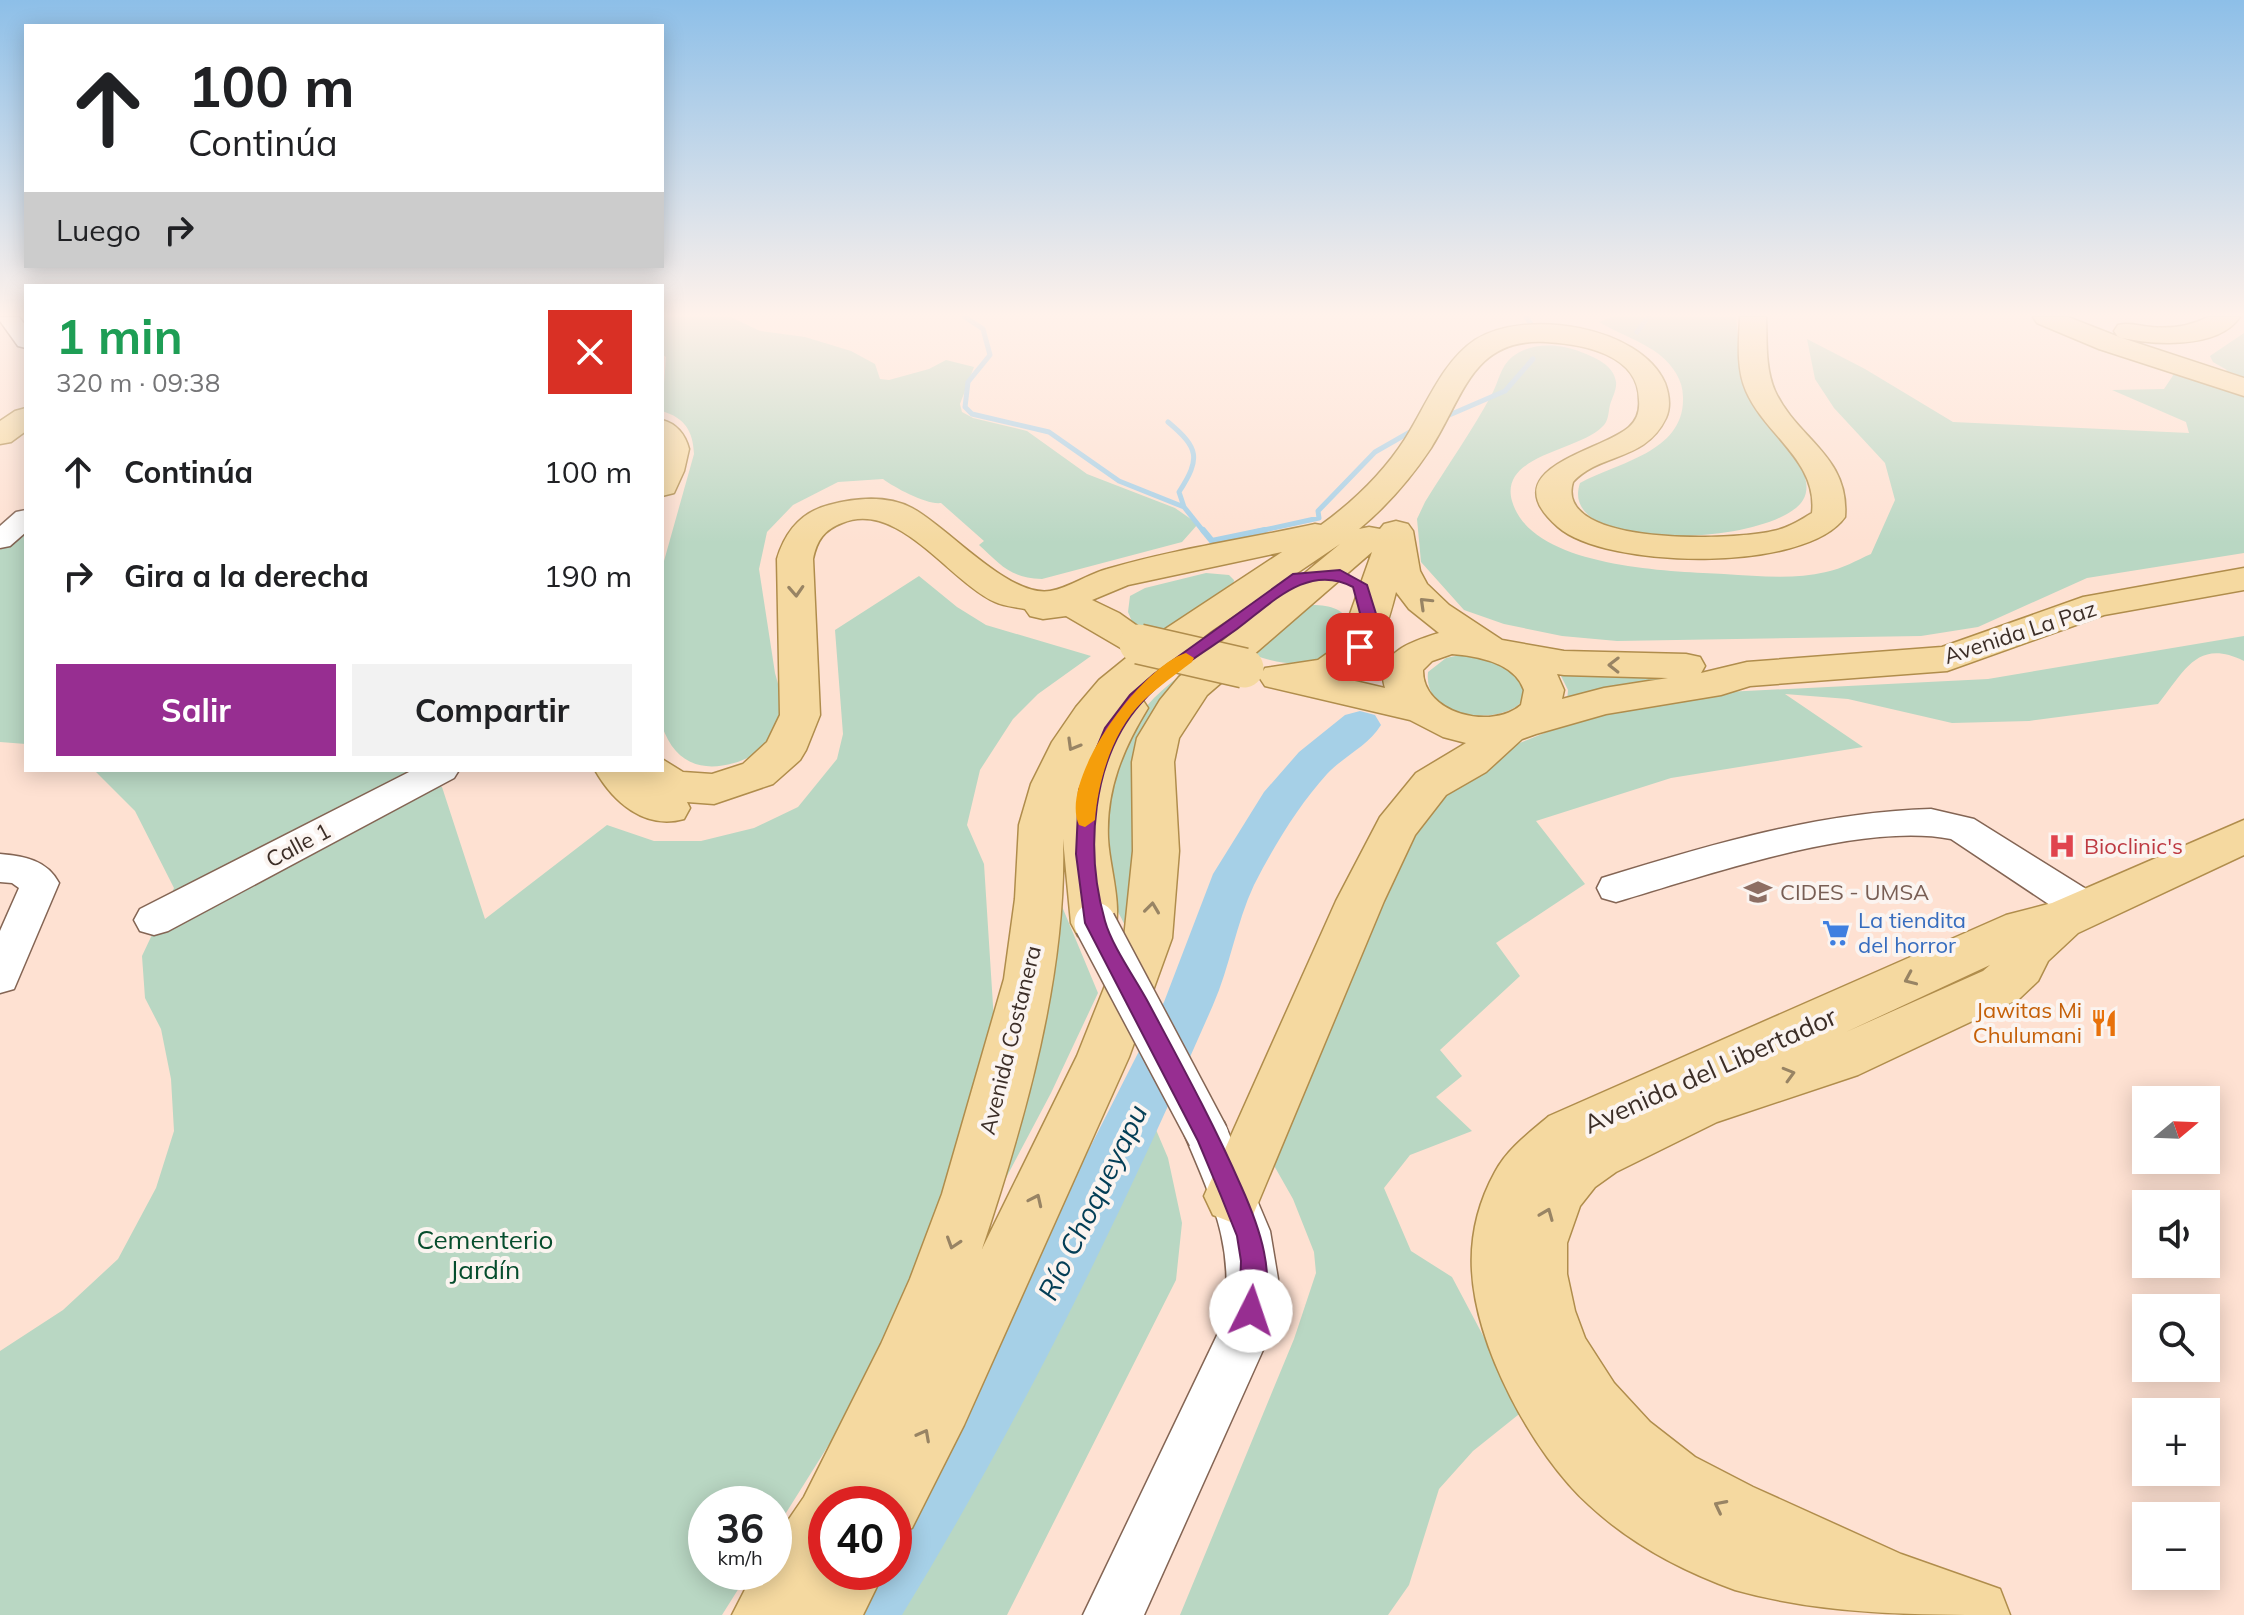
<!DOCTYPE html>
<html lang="es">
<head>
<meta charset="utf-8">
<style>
	:root { --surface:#fff; --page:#f2f2f2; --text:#202124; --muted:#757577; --accent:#972e91 }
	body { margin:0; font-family:Mulish,sans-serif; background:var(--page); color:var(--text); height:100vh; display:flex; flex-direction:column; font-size:30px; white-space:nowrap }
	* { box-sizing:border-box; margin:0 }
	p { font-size:26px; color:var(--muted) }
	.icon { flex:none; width:44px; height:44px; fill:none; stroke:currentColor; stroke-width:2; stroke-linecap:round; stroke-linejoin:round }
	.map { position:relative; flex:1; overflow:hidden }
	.drawer { position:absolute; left:24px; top:284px; width:640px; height:488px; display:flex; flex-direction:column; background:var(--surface); border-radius:0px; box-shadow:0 4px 20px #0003 }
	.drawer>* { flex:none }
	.banner { position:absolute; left:24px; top:24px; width:640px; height:244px; border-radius:0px; box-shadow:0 4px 20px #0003; background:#fff; color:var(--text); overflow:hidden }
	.needle { width:52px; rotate:71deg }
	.fabs { position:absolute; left:2132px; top:1086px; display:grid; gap:16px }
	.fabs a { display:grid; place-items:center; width:88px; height:88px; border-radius:0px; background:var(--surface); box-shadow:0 4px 20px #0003; font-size:40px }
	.speed { position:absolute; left:688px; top:1486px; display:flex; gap:16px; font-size:40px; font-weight:700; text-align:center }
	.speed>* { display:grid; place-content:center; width:104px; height:104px; border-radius:50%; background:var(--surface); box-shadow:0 4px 20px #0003; line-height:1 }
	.speed small { font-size:20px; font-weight:400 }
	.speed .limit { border:12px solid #d22; background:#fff; color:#111 }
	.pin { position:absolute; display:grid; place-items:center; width:68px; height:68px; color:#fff; margin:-34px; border-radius:16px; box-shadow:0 4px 12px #0006 }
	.me { position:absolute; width:88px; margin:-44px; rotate:4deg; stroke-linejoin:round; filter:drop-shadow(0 0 6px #0008) }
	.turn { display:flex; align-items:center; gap:28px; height:168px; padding:0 32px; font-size:36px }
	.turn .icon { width:104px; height:104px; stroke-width:2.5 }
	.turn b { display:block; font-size:56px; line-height:68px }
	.then { display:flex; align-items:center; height:76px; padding:0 32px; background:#0003; gap:16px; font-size:30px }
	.round { display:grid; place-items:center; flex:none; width:84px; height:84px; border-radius:0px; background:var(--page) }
	.overview { display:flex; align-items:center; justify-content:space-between; height:136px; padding:0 32px }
	h1 { font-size:48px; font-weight:700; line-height:60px; color:#1e9e55 }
	.action { display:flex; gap:16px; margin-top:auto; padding:16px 32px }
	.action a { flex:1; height:92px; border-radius:0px; background:var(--accent); color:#fff; font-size:32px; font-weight:700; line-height:92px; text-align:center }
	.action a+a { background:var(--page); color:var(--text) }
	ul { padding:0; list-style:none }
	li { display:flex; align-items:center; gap:24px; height:104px; padding:0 32px }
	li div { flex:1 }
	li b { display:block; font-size:30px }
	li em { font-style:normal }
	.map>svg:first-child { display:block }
	.green { fill:#b9d7c3 }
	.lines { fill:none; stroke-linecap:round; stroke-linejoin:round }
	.stream-far1 { stroke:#a6d0e7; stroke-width:5 }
	.stream { stroke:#a6d0e7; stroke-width:6 }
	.river { fill:#a6d0e7; fill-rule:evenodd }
	.minor-casing { stroke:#846554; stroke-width:3 }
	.major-casing { stroke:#b08d4c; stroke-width:3 }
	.minor { fill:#fff; fill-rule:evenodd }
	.major { fill:#f5d9a0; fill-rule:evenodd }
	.minor-bridge-casing { stroke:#846554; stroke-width:44; stroke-linecap:butt }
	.major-bridge-casing { stroke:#b08d4c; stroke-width:42; stroke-linecap:butt }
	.minor-bridge { stroke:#fff; stroke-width:41 }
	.major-bridge { stroke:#f5d9a0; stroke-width:39 }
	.oneway { stroke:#988464 }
	.route { fill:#972e91; stroke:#621e5e; stroke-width:2 }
	.slow { fill:#f59e0b }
	.labels { text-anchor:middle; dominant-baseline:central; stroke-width:8; stroke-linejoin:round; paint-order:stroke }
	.street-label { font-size:22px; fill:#3c2e27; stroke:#fbf4f0 }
	.health-label { font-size:22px; fill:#be3a42; stroke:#fbf4f0; text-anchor:start }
	.education-label { font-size:22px; fill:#785e54; stroke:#fbf4f0; text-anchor:start }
	.shop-label { font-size:22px; fill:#366cbe; stroke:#fbf4f0; text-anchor:start }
	.food-label { font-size:22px; fill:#c56008; stroke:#fbf4f0; text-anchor:end }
	.near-street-label { font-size:26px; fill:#3c2e27; stroke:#fbf4f0 }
	.near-park-label { font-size:26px; fill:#064d2d; stroke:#fbf4f0 }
	.near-water-label { font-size:28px; font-style:italic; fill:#033e56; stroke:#fbf4f0 }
</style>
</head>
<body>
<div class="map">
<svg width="2244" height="1615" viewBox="0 0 2244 1615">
	<rect width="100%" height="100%" fill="#fee1d2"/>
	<!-- green -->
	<path class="green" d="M662,317H731L760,331L805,337L851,351L875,364L880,379L889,380L929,369L946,360L974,367L960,404L962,412L973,418L1027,431L1087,474L1175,508L1198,524L1182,542L1042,579C1010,578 1001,565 979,545L984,541L941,503C927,505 895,488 883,479L838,482L793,505L767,532L759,569L775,673L784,705C779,717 775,735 767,745C759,753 745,760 734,763C699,773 674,761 662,726L664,561L694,454C693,431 685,418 662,411L666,357L662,354Z
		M1611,317H1736C1739,339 1739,368 1747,389C1758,417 1822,468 1803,500C1775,546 1555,556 1580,483C1618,462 1685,452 1683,397C1683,380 1673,366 1660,355C1642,341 1619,334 1599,322Z
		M2244,333V553L2087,578L1978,627L1921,636L1617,641L1562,636L1504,624L1464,610L1421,562L1417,519L1425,502C1447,466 1472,431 1492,394C1499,381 1500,367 1512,357C1531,342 1559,343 1581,352C1594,357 1614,365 1616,382C1617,389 1612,398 1610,405C1608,413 1609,421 1602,427C1578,451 1499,455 1512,501C1531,568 1669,571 1724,574C1758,576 1793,580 1826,572C1842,569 1857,560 1871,554L1895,500L1885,463L1834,408L1815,379L1807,339L1865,369L1953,422L2189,433L2186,422L2112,390L2164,389L2178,368L2213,380L2227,370L2213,362L2210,356Z
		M26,529V744L0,742V550Z
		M1206,573L1229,575L1234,580L1233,588L1167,636L1133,624L1128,612L1130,596L1145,588Z
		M919,576L957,607L986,625L1091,656L1038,694L1013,719L980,770L967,825L984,864L994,1021L955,1193L887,1352L774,1532V1504H706V1572H749L722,1615H0V1351L63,1310L118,1259L156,1188L174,1131L171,1079L161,1029L145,998L142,956L174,888L135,811L94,770H415L423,778L442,787L485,919L607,825L654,841H701L754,828L798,807L837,759L843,734L835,630Z
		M1312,605C1331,605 1345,609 1352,627C1323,670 1294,670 1248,653L1302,608Z
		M2244,636V661C2197,638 2185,671 2158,704L2029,721L1952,723L1848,699L1785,694L1863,747L1671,778L1536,821L1585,884L1496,943L1520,976L1440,1050L1462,1076L1436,1097L1472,1131L1410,1155L1384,1188L1411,1251L1452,1277L1523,1411L1473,1451L1439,1489L1409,1585L1388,1615H1180L1294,1339L1316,1273L1314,1252L1293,1199L1272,1162L1406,836L1447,791L1502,750L1567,724L1628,704L1706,693L1988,679Z
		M1221,644L1183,683L1127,930C1121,916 1111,901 1108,886C1092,821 1107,746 1154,698C1174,678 1199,662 1221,644Z
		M1460,655C1481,656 1501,660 1516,675C1561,721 1421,738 1428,672L1446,658Z
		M1559,672L1715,674L1567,701L1568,690Z
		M1056,892L1098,993L1051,1093L988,1212Z
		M1143,1099L1168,1158L1182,1223L1176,1280L1007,1615H863L890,1572H894V1566L1040,1325L1108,1185Z"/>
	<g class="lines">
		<!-- stream-far1 -->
		<path class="stream-far1" d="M965,317L983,329L990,355L968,382L965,407L972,414L1049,432L1119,481L1184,507L1204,532
			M1526,317L1533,327
			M1637,332L1648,317
			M1440,419L1505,391L1533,359
			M1168,422C1199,448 1201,458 1179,492L1184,507
			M1255,532L1319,518L1318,511L1375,452L1417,428"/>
		<!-- stream -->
		<path class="stream" d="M1203,530L1212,541L1265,530"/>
		<!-- river -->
		<path class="river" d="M1360,711L1375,715L1381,725C1368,746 1344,756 1327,774C1298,806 1274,846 1254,885C1236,923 1230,967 1213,1005C1121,1216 1021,1420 902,1615H825L847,1572H894V1504H890L1018,1289L1164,1002L1213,874L1264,792L1299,752L1345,715Z"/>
		<!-- minor casing -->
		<g class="minor-casing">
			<path id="minor" d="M0,317H19L26,326V348L18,346L0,321Z
				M26,510V532L10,546L0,548V526L16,512Z
				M413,770H459L454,778L168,931L154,935L140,931L134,920L140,909Z
				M1931,809L1974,819L2099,897L2104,908L2099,919L2085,923L2071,919L1951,839C1861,821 1704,876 1616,902L1602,898L1597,888L1602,878C1709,845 1819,812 1931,809Z
				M0,854C24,856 47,860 59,883L14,989L0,993V931L19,888L12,883L0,882Z
				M1208,1116L1224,1122L1270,1231L1278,1279L1276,1305L1263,1350L1144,1615H1083L1221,1327C1238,1254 1213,1202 1185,1136L1192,1122Z"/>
		</g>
		<!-- major casing -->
		<g class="major-casing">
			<path id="major" d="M1740,317H1766C1767,341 1765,368 1775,391C1797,439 1850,456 1845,517C1806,573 1606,569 1558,527C1490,468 1601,452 1629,427C1637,420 1640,411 1639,400C1639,354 1582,344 1546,342C1472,338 1464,396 1431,448C1411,478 1387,506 1359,529L1369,527L1380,529L1384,524L1396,521L1408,524L1413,531L1420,571L1427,584L1449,605L1502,640L1564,651L1686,654L1700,657L1705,666L1701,673L1747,662L1942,647L2083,597L2244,568V590L2104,615L1947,671L1750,686L1721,695L1606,714L1536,734L1522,739L1486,772L1446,795L1415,835L1384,901L1253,1215L1233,1223L1213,1215L1204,1196L1336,901L1380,817L1416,773L1466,743L1443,737L1410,720L1265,686L1259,677L1265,668L1318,660L1339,645L1372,552L1207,695L1179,738L1174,762L1179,851L1172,938L1129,1057L964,1425L912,1528L894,1536V1504H826V1572H884L863,1615H732L754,1572H774V1541L804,1497L881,1344L910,1279L942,1194L1004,979L1015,899L1019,825L1031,784L1052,742L1076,707L1099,680L1131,654L1066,616L1043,619L1030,616L1025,609C1015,607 1003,606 995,602C949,581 898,499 842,523C824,530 817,540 813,559L820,715L806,750L800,760L773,784L714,804L687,802L690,808L684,819C645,830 613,802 595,770H662V759L683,772L712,774L743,764L767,742L780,715L777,559C785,532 801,512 829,505C855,498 887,495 912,508C948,527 1009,598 1050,591C1069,588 1088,574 1107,569C1175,549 1246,539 1315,524L1321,525C1354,501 1383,473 1405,439C1426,406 1442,362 1475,340C1525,308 1640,326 1665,383C1669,394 1671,407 1666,418C1645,462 1601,452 1573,482C1553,548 1737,540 1773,531C1788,528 1799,521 1812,513C1818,461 1765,435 1746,391C1736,368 1739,341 1740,317ZM1340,544L1179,677L1160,700L1137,738L1132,762L1133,851L1124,938L1077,1056L982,1249C1025,1120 1067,975 1063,839L1071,923L1078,936L1095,942L1112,936C1125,912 1109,867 1108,838C1106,789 1123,749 1148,708L1142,699L1130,695L1211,631ZM1282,552L1153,637L1119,613L1092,600L1128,585ZM1396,592L1409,609L1439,633C1413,641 1374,653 1385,688L1342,678C1378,665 1387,626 1396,592ZM1452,654C1478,656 1515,663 1524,690L1521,705C1491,731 1422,713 1423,670L1432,661ZM1557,674L1564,675L1668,678L1604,688L1562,699L1564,690Z
				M2033,317H2068L2119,337L2244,378V396L2099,349L2037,323Z
				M2208,317H2240C2217,350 2152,345 2118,337L2114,331L2118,325C2130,322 2139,326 2151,327C2172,329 2190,326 2208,317Z
				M26,408V431L11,442L0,444V421L15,411Z
				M662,420C677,424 685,434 689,449L684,471L674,493L662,496Z
				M2244,820V855L2078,933L2048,961L2038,981L2019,999L1858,1075L1717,1122L1616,1172L1595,1187L1580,1206L1567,1243V1274L1575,1311L1585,1338L1614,1383L1650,1422L1695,1457L1753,1487L1901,1554L2000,1589L2010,1615C1917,1615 1824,1615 1735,1590C1682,1571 1631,1544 1589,1505C1533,1454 1476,1348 1472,1271C1470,1237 1478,1203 1495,1172C1507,1149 1529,1133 1549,1116L2006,915L2052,903ZM1990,965L1983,971L1846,1032Z"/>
		</g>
		<!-- minor -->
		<use href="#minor" class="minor"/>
		<!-- major -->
		<use href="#major" class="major"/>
		<!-- minor-bridge casing -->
		<g class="minor-bridge-casing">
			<path id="minor-bridge" d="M1095,923L1208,1136"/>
		</g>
		<!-- major-bridge casing -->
		<g class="major-bridge-casing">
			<path id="major-bridge" d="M1139,644L1244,668"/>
		</g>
		<!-- minor-bridge -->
		<use href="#minor-bridge" class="minor-bridge"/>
		<!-- major-bridge -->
		<use href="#major-bridge" class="major-bridge"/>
	</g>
	<!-- one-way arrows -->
	<defs><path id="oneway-chevron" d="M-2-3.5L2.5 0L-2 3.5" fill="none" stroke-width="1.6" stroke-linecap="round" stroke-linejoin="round" transform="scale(2)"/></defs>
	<g class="oneway">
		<use href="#oneway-chevron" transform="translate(796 591) rotate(87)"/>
		<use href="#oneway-chevron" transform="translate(1425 603) rotate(-136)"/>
		<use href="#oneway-chevron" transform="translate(1614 665) rotate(-179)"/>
		<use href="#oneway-chevron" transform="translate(1073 745) rotate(120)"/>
		<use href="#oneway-chevron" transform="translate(1152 908) rotate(-83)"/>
		<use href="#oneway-chevron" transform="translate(1910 979) rotate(156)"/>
		<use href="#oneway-chevron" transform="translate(1789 1074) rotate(-16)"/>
		<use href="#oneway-chevron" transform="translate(1036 1200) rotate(-65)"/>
		<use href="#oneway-chevron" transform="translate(1547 1214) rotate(-68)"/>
		<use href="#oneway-chevron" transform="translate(953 1243) rotate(108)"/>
		<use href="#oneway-chevron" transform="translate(924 1435) rotate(-62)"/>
		<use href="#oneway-chevron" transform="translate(1720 1506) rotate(-153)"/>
	</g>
	<!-- sky -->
	<linearGradient id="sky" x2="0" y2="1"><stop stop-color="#8dbfe8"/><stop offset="0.58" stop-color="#fff2eb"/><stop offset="1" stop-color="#fff2eb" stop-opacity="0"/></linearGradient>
	<rect width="2244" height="543" fill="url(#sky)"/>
	<!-- route -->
	<path class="route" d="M1340,570L1367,585L1377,617L1366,651H1354L1352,647L1361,617L1353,587C1308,563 1272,603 1237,629C1205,652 1167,673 1141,703C1091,759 1085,851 1105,921C1112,946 1135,978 1148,1002C1180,1062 1213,1122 1241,1186C1259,1226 1278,1277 1260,1320L1251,1324L1242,1320L1239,1311L1241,1261L1237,1236L1221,1196L1198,1141L1085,923L1076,854L1079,790L1105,728L1130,695L1154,674L1293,574Z"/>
	<!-- slow -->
	<path class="slow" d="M1186,653L1194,658L1192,662C1176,674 1158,687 1143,701C1113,730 1098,780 1095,820L1085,827L1079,825C1058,780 1142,666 1186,653Z"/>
	<!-- icons -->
	<defs>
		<g id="hospital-bare" transform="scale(2.16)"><path d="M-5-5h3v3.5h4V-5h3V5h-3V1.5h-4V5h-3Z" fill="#e0444e" stroke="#fbf4f0" stroke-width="2.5" paint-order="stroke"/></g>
		<g id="university-bare" transform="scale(2.16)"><path d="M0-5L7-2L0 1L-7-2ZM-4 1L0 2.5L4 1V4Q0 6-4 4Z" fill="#8d6e63" stroke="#fbf4f0" stroke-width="2.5" paint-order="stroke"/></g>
		<g id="supermarket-bare" transform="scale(2.16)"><path d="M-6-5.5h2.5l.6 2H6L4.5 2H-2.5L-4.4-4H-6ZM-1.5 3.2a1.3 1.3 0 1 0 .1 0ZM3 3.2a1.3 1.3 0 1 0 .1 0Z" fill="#3f7fe0" stroke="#fbf4f0" stroke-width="2.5" paint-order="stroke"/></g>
		<g id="restaurant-bare" transform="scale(2.16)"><path d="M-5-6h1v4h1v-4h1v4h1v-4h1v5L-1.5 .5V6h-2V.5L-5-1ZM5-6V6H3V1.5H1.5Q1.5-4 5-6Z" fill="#e8710a" stroke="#fbf4f0" stroke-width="2.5" paint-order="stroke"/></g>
	</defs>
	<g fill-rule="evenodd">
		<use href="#hospital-bare" x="2062" y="846"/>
		<use href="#university-bare" x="1758" y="892"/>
		<use href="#supermarket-bare" x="1836" y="933"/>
		<use href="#restaurant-bare" x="2104" y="1023"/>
	</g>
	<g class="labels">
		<!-- street labels -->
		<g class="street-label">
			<text transform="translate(2020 632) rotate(-18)">Avenida La Paz</text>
			<text transform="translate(298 845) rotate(-28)">Calle 1</text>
			<text transform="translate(1010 1040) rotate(-76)">Avenida Costanera</text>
		</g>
		<!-- health labels -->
		<g class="health-label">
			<text x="2084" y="846">Bioclinic's</text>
		</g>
		<!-- education labels -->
		<g class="education-label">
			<text x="1780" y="892">CIDES - UMSA</text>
		</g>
		<!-- shop labels -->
		<g class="shop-label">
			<text x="1858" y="920">La tiendita<tspan x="1858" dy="25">del horror</tspan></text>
		</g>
		<!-- food labels -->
		<g class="food-label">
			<text x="2082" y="1010">Jawitas Mi<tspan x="2082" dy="25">Chulumani</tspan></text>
		</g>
		<!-- near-street labels -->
		<g class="near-street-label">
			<text transform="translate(1710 1070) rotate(-24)">Avenida del Libertador</text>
		</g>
		<!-- near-park labels -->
		<g class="near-park-label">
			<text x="485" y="1239">Cementerio<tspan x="485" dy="30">Jardín</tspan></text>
		</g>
		<!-- near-water labels -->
		<g class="near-water-label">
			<text transform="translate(1092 1202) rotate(-64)">Río Choqueyapu</text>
		</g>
	</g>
</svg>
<div class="fabs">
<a><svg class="needle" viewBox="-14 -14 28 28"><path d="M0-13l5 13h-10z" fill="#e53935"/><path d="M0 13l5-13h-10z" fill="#757577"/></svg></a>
<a><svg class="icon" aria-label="sound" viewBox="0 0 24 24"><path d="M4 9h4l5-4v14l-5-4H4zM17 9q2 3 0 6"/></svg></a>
<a><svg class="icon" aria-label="search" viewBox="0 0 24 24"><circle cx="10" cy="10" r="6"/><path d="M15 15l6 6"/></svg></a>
<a>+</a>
<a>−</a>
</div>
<div class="speed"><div>36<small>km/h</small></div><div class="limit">40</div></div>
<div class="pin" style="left:1360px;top:647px;background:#d93025"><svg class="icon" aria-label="arrive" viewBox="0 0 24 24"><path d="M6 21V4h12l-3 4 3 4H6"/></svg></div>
<svg class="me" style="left:1251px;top:1311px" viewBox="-20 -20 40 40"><circle r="19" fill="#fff"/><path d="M0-13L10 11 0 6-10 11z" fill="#972e91"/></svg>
<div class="banner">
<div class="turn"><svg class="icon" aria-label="ahead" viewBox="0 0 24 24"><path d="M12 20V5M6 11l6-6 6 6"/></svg><div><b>100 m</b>Continúa</div></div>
<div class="then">Luego<svg class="icon" aria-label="right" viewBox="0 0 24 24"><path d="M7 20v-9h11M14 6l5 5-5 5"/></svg></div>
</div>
<section class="drawer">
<div class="overview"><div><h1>1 min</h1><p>320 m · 09:38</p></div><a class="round" style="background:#d93025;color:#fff"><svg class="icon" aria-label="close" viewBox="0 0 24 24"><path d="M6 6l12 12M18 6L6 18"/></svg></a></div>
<ul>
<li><svg class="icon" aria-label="ahead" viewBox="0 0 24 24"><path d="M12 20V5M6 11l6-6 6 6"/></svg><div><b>Continúa</b></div><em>100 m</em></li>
<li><svg class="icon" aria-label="right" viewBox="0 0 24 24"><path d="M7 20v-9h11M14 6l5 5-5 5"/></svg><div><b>Gira a la derecha</b></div><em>190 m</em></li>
</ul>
<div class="action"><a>Salir</a><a>Compartir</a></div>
</section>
</div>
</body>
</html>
